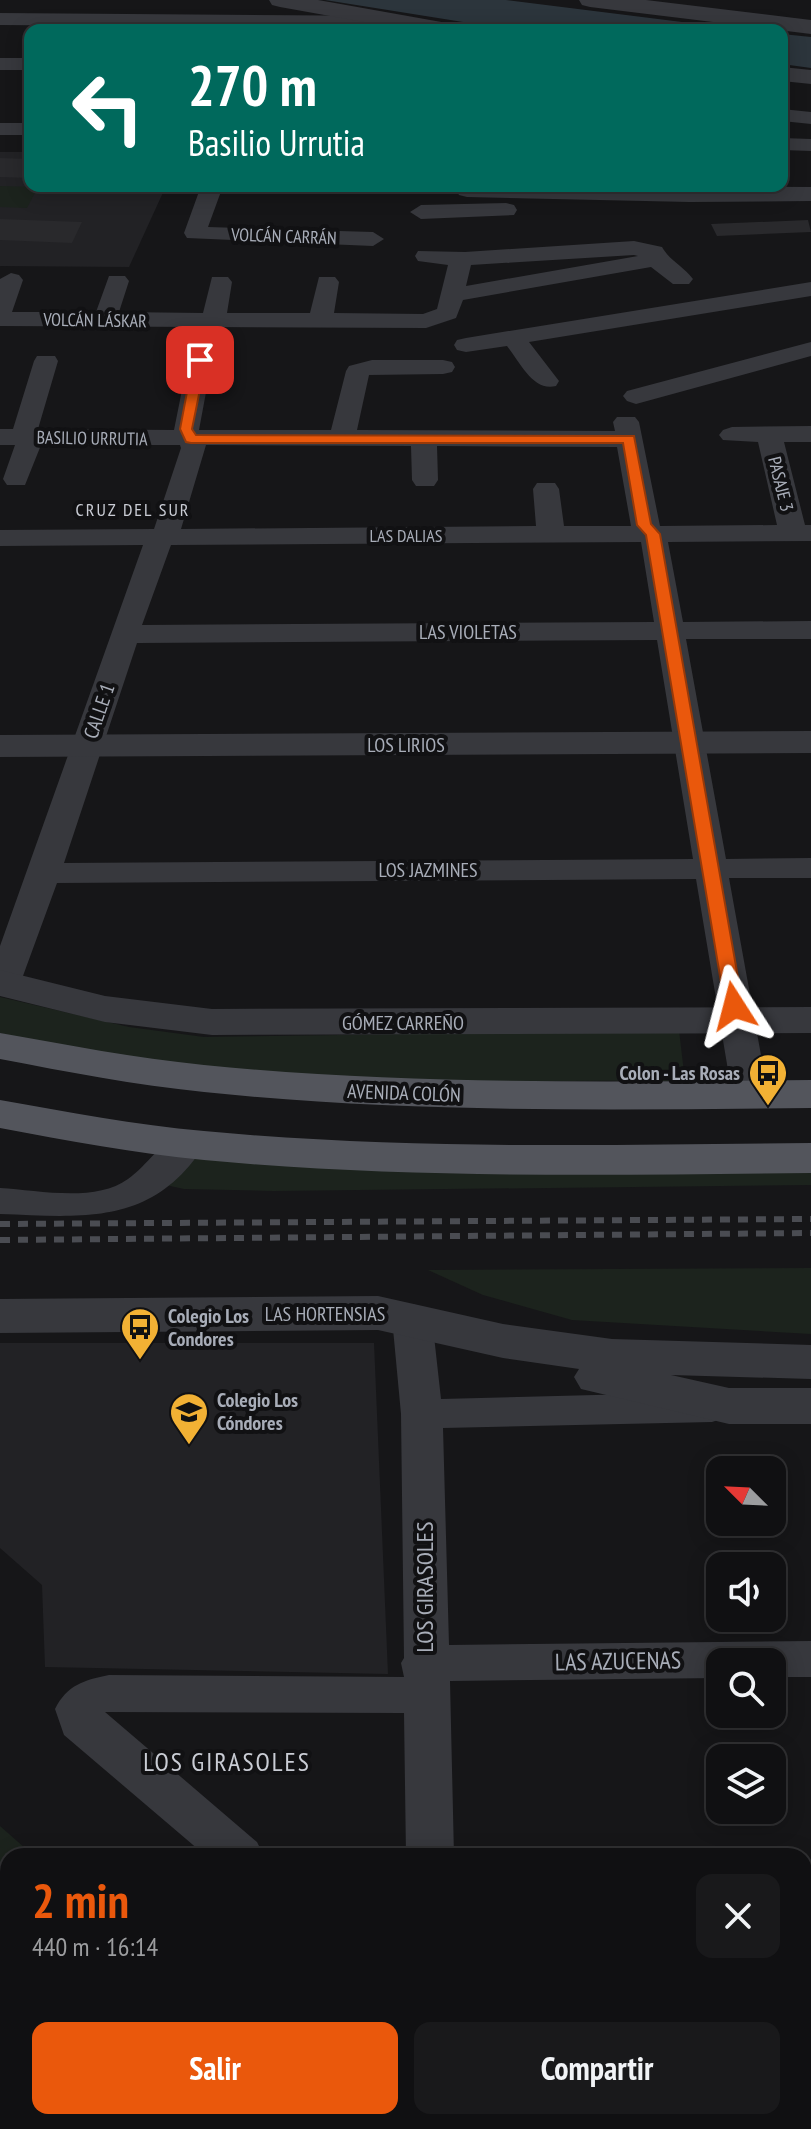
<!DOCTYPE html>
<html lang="es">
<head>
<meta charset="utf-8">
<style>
	:root { --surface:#101012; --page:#19191b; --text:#f1f3f6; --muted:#9c9d9f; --line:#303032; --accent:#ea580c }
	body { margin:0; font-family:"PT Sans Narrow",sans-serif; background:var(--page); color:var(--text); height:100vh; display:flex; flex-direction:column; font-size:30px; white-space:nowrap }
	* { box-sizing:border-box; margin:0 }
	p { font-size:26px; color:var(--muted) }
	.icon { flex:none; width:44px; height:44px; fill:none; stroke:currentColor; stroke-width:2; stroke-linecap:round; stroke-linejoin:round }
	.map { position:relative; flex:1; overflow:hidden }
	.side { position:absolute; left:0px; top:1848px; width:812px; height:282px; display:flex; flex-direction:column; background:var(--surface); border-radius:24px 24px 0 0; box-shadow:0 4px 20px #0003,0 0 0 2px var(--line) }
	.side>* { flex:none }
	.top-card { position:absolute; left:24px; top:24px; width:764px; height:168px; border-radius:16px; box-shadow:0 4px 20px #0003,0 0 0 2px var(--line); background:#00695c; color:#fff; overflow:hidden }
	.needle { width:52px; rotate:294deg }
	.tools { position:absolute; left:706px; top:1456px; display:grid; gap:16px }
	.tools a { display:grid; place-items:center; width:80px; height:80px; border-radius:16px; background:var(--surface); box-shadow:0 4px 20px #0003,0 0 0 2px var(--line); font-size:40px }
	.pin { position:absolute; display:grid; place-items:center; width:68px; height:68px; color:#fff; margin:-34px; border-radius:16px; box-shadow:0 4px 12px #0006 }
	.me { position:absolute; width:88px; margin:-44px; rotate:351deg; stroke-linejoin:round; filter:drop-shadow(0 0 6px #0008) }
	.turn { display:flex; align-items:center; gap:28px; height:168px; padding:0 32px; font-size:36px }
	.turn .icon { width:104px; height:104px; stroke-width:2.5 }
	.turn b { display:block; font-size:56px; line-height:68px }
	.round { display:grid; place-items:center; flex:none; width:84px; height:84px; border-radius:16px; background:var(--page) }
	.headline { display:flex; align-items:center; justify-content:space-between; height:136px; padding:0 32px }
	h1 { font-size:48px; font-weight:700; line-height:60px; color:var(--accent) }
	.action { display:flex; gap:16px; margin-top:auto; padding:16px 32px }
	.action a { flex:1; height:92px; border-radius:16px; background:var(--accent); color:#fff; font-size:32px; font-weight:700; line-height:92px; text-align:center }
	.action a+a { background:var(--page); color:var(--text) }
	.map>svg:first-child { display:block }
	.built { fill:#222225 }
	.green { fill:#1c231d }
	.water { fill:#2c353c }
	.building { fill:#29292c }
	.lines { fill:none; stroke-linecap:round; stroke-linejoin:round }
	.minor { fill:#37383d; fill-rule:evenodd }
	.tertiary { fill:#37383d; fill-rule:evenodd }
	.primary { fill:#53555c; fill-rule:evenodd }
	.rail { stroke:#4a4c52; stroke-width:6; stroke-dasharray:10 8; stroke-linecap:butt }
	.route { fill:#ea580c; stroke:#983908; stroke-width:2 }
	.labels { text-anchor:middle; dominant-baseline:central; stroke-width:8; stroke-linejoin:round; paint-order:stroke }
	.far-street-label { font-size:18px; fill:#a8adb8; stroke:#111113 }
	.far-neighbourhood-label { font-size:18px; letter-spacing:2px; fill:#c9ccd4; stroke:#111113 }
	.street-label { font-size:20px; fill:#a8adb8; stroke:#111113 }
	.poi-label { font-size:20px; font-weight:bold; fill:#a8adb8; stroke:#111113; text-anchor:start }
	.near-street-label { font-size:24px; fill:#a8adb8; stroke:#111113 }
	.near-neighbourhood-label { font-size:26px; letter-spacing:2px; fill:#c9ccd4; stroke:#111113 }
</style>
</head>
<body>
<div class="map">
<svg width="811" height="2129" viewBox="0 0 811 2129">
	<rect width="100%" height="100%" fill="#161618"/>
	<!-- built -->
	<path class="built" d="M0,152H30V186H166L129,267L0,266Z
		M0,1343H374L388,1674L45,1667L42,1585L0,1548Z"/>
	<!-- green -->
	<path class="green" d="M0,186L38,187L27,208L0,207Z
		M0,997L129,1027L204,1037L679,1030L685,1081C461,1079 216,1094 0,1033Z
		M193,1158L811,1169V1185L273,1191L184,1189L161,1184Z
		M811,1268V1334L572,1320L483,1295L428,1270Z
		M0,1826L34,1856H8V1896L0,1889Z
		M260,2122H342L350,2129H268Z"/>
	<!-- water -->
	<path class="water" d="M325,0H506L746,30H513Z
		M782,34L811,37V68L782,64Z"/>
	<!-- building -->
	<path class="building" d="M0,158L30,159V178L0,177Z
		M0,219L82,222L72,243L0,240Z
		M808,220L811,232L717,236L711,224Z"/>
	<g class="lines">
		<!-- minor -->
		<path class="minor" d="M0,13L393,16L402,22L393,28L0,25Z
			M0,58H30V70H0Z
			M782,109L811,112V124L782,121Z
			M0,123H30V135H0Z
			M782,138L811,139V151L782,150Z
			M201,186H223L208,227L373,232L384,239L373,246L187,238L184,233Z
			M459,186L811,187V201L690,202L467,197L459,195L456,190Z
			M506,203L514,205L517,210L514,215L421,219L410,212L421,205Z
			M634,241L662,247C670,261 682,265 693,279L689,284H673L651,267L463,300L456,318L426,328L0,326V279L11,273L19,275L23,280L12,312H96L109,276H125L129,281L119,312L203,313L212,277H228L232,282L227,313H310L319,277H335L339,282L334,313L423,314L437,309L448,265L418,261L415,256L418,251L465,252ZM634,255L638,256L466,286L471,265Z
			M811,282V296L529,342L559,381L556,386C533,392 520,362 507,346L466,352L457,350L454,345L457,340L466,338Z
			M811,342V356L636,404L627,401L623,396L627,391Z
			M200,353L209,355L212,360L199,430H331L346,371L349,366L372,360H443L452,362L455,367L452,372L443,374L369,375L357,430L615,431L613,422L617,417H635L639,422L660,526L777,525L758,442L723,440L719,435L723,430L732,427L811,426V442H784L805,525H811V541L668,542L683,622L811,621V639H686L726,859L811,858V878H729L768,1094L763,1102L750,1105L737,1102L732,1094L696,879L57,883L20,984L15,991L0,994V946L143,545L0,546V530L154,529L181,448L180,445H41L25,485H7L3,479L15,445H0V429H13L34,361L37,356H55L58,361L38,429L174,430L188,360L191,355ZM206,445L411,446L412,480L416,486H434L438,480L437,446L617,447L631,526H564L559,489L555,483H537L533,489L536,526L181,529ZM641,542L654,622L142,625L171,545ZM657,640L693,859L64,863L137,643Z
			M185,1134L198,1138L204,1146C152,1226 84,1217 0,1214V1188C38,1190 95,1203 128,1179C148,1165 161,1140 185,1134Z
			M412,1304L426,1308L432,1318L441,1399L712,1392L727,1397L733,1407L727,1417L712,1422L443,1428L449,1645L811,1641V1677H772V1662H720V1678L450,1681L454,1856H406L404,1713L105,1712L257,1842L264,1856H206L64,1735L55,1709C67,1685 84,1680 109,1675L404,1677L401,1663L404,1658L401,1414L392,1318L398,1308Z
			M804,1928H811V1972H804Z
			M410,2122H464V2129H410Z"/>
		<!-- tertiary -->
		<path class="tertiary" d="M269,0H318L447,23L455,25L459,30H408L280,7L272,5Z
			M579,0H646L811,20V34L590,7L582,5Z
			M782,67L811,70V84L782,81Z
			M811,731V753L0,757V735Z
			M0,970L105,996L212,1009L811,1007V1033L212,1035L105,1022L0,996Z
			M378,1296L503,1324L612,1339L811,1345V1379L671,1375L729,1388H811V1424H729L581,1389L574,1377L579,1369L503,1358L378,1330L0,1333V1299Z
			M0,1904L8,1907V1963L0,1961Z
			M181,2122H251L255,2129H185Z"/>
		<!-- primary -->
		<path class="primary" d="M0,1033C68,1045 135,1058 204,1065C406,1085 608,1082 811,1080V1108C608,1110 406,1113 204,1092C135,1085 68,1072 0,1059Z
			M0,1100C68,1112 135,1125 204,1131C406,1150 609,1145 811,1143V1173C609,1175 406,1179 204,1160C135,1153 68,1141 0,1128Z"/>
		<!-- rail -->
		<path class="rail" d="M0,1224L811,1219
			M0,1240L811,1233"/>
	</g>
	<!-- route -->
	<path class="route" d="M200,356L206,360L192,429L196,435L634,436L651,524L660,534L743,1006L740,1009H728L725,1006L646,535L637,525L623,443H191L186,442L180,429L193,360Z"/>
	<!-- icons -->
	<defs>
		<g id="bus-pin" transform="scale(2)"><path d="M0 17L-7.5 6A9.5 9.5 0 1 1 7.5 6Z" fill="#f2b134" stroke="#111113"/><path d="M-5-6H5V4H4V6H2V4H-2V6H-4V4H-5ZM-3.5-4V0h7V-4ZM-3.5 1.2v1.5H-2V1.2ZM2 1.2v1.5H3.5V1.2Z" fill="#111"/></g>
		<g id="school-pin" transform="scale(2)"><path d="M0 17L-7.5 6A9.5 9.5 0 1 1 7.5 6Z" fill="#f2b134" stroke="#111113"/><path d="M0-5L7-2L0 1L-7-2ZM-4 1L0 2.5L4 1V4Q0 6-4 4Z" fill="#111"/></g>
	</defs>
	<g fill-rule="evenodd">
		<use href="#bus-pin" x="768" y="1073"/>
		<use href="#bus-pin" x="140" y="1327"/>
		<use href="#school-pin" x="189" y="1412"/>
	</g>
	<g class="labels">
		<!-- far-street labels -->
		<g class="far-street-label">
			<text transform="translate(284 236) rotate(2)">VOLCÁN CARRÁN</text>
			<text transform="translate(95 320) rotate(1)">VOLCÁN LÁSKAR</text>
			<text transform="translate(92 438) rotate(1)">BASILIO URRUTIA</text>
			<text transform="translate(781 484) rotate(76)">PASAJE 3</text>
			<text x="406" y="535">LAS DALIAS</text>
		</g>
		<!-- far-neighbourhood labels -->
		<g class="far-neighbourhood-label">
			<text x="133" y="509">CRUZ DEL SUR</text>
		</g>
		<!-- street labels -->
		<g class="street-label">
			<text x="468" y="632">LAS VIOLETAS</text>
			<text transform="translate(99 711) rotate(-71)">CALLE 1</text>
			<text x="406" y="745">LOS LIRIOS</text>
			<text x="428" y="870">LOS JAZMINES</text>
			<text x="403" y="1023">GÓMEZ CARREÑO</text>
			<text transform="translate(404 1093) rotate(2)">AVENIDA COLÓN</text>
			<text x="325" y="1314">LAS HORTENSIAS</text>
		</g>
		<!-- poi labels -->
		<g class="poi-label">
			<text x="740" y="1073" text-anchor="end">Colon - Las Rosas</text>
			<text x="168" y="1316">Colegio Los<tspan x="168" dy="23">Condores</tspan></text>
			<text x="217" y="1400">Colegio Los<tspan x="217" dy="23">Cóndores</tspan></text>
		</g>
		<!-- near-street labels -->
		<g class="near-street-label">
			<text transform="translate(424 1587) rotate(-90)">LOS GIRASOLES</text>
			<text transform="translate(618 1661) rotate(-1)">LAS AZUCENAS</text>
		</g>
		<!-- near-neighbourhood labels -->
		<g class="near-neighbourhood-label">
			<text x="227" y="1761">LOS GIRASOLES</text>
		</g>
	</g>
</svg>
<div class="tools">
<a><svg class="needle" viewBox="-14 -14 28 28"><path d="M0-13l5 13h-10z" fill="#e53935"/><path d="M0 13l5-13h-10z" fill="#9c9d9f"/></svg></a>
<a><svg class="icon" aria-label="sound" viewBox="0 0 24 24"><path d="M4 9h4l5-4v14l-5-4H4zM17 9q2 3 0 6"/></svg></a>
<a><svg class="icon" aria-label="search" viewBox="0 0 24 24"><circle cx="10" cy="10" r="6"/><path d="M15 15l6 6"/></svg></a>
<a><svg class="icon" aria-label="layers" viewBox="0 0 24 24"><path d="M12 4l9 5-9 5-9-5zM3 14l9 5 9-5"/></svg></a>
</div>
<div class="pin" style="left:200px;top:360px;background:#d93025"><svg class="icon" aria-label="arrive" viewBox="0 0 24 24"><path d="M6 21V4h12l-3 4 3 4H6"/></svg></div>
<svg class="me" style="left:734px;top:1006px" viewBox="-20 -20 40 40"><path d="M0-17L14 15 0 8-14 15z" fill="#ea580c" stroke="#fff" stroke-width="4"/></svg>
<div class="top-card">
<div class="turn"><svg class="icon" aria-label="left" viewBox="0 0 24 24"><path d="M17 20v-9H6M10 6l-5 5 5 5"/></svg><div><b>270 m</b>Basilio Urrutia</div></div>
</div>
<section class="side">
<div class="headline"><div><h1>2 min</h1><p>440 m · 16:14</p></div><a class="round"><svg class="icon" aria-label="close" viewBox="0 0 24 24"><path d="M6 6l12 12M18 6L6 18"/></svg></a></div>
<div class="action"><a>Salir</a><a>Compartir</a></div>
</section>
</div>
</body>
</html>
